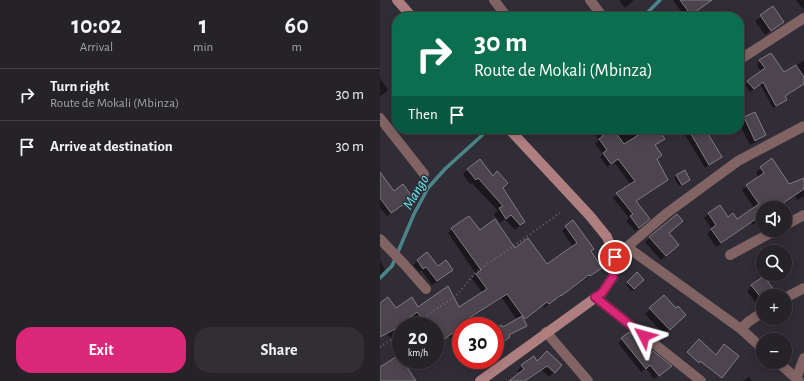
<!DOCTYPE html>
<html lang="en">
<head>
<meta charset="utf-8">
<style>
	:root { --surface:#252228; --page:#312f34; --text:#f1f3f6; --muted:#a3a4a8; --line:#423f45; --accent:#db2777 }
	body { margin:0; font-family:"Alegreya Sans",sans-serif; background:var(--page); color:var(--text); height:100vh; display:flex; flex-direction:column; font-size:15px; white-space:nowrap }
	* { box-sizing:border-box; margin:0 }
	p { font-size:13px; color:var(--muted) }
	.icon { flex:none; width:22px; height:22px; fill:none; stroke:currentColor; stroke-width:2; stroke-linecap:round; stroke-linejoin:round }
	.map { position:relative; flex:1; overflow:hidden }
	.side { display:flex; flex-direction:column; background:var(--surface); width:380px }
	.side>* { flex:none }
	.guide { position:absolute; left:12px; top:12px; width:352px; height:122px; border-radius:16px; box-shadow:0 2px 10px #0003,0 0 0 1px var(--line); background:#0b6e4f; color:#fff; overflow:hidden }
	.controls { position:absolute; left:376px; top:201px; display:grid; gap:8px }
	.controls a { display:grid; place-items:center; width:36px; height:36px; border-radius:50%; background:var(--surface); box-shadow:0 2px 10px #0003,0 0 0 1px var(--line); font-size:20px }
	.speed { position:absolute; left:12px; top:317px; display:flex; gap:8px; font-size:20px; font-weight:700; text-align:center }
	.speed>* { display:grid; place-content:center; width:52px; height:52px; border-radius:50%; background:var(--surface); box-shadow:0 2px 10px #0003,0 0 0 1px var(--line); line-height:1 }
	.speed small { font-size:10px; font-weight:400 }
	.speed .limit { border:6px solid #d22; background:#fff; color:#111 }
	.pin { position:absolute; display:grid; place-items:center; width:34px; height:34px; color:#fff; margin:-17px; border:2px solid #fff; border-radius:50%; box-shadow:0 1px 4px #0007 }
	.me { position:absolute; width:44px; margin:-22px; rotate:309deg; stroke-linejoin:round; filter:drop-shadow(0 0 3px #0008) }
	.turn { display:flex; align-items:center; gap:14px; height:84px; padding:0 16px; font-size:18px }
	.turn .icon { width:52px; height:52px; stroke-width:2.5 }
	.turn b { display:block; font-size:28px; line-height:34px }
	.then { display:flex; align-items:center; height:38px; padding:0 16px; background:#0003; gap:8px; font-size:15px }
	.eta { display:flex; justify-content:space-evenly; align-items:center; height:68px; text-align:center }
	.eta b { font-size:24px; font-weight:600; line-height:28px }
	.button { display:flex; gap:8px; margin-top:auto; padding:8px 16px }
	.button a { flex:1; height:46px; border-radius:16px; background:var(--accent); color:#fff; font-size:16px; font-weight:600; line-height:46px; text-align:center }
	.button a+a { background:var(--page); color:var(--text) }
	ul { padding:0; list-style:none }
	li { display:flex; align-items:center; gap:12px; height:52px; padding:0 16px; border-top:1px solid var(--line) }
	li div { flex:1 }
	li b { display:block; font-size:15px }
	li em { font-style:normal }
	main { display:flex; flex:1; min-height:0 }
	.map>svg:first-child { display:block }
	.shadow { fill:#0007 }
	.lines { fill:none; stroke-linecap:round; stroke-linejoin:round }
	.stream { stroke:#4b858a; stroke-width:3.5 }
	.building { fill:#4d454d; stroke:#837b83 }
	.path { stroke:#6b6870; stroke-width:2; stroke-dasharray:1 3; stroke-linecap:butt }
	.street { stroke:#816363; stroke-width:10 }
	.secondary { stroke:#af7f80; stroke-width:10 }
	.route-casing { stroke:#8e194d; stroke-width:10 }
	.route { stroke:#db2777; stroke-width:7 }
	.labels { text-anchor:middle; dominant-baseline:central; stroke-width:3; stroke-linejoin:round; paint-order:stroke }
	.water-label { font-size:15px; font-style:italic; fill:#63ebf2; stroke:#312d36 }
</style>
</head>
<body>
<main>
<section class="side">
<div class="eta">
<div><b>10:02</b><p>Arrival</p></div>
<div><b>1</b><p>min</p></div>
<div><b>60</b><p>m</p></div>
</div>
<ul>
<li><svg class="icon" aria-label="right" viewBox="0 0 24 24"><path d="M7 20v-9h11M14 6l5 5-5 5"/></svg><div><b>Turn right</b><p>Route de Mokali (Mbinza)</p></div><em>30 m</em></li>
<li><svg class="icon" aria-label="arrive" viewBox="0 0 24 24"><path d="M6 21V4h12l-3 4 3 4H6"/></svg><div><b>Arrive at destination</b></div><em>30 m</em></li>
</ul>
<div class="button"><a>Exit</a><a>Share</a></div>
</section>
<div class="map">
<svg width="424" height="381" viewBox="0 0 424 381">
	<rect width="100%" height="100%" fill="#312d36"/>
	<!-- shadow -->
	<path class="shadow" d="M239,0H254L245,8Z
		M293,0H315L316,11L308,17H305Z
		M416,0H424V8L423,9Z
		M393,7L397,26L385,35L375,21Z
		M424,60V84L404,97L406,100L402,103L393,108L380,84L370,92L365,85L381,72L377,65L380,61L404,74Z
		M0,78L8,90L0,97Z
		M374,113L385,135L380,140L370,145L359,123L364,118Z
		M219,129H277L283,139L275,145L276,159L287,180L256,201L265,223L255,231L246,221L249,218L233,198L251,185L234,162L227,167L220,157L223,154L215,144L219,140L214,133Z
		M308,129H326L329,132L327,134L341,157L325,168L304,133Z
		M392,160L409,186L424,179V196L417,200L415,196L398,208H383V218L373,225L371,223L336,247L327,234L332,229L324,218L329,214L356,220L374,208L362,190L379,178L376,172Z
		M88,169L122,189L143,222L135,230L125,219L120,223L114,214L118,211L92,183L90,184L83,174Z
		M297,175L309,180L299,186L294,178Z
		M0,176L14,193L28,201L7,216L0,208Z
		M297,215L288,233L293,250L281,260L265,242Z
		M186,227L210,251L221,268L216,272L205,280V279L177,299L176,298L164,308L163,305L143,321L145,325L142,329L128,336L129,337L126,340L115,348V331L137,320L122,298L86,321L88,326H81V333L70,339L69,336L55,346V326H21V350L20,351L10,336L9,337L7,334L0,338V304L16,309H79L103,293L92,279L96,274L68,233L72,229L100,232L166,265L193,247L182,231Z
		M47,253L57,267L68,274L52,285L41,270L39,272L33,265Z
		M0,260L5,270L0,275Z
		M257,274L263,280L252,291L246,285Z
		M372,286L386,296H383V298L376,303L367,291Z
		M283,297L300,320L284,334L265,314Z
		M249,333L285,371L274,379L266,368L261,372L238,343Z
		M157,362L180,365L169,377L162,370L146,381H130L140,374L137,371L142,366Z
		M369,377L372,381H363Z"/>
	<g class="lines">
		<!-- stream -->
		<path class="stream" d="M263,17L280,0
			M0,278L12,266L34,214L48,188L65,169L109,129"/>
	</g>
	<!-- building -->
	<path class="building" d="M300,0H332L311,15Z
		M393,6L404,22L391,31L380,15Z
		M391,53L404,72L416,65L424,77V84L405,96L407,100L396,106L383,82L374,89L367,81L385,68L379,60Z
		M375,112L386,135L375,141L364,117Z
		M217,129H233L244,144L268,129H278L285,139L275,145L282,155L277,159L288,180L256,201L270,219L259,228L250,216L253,214L236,193L255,181L238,159L231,164L223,153L227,150L219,139L223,136Z
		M308,129H325L342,157L329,165Z
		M392,158L409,184L424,178V189L396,208H383V229L376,219L341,243L331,229L336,225L328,213L340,205L348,217L353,213L357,219L379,204L366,185L384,173L380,167Z
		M100,159L113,176L117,171L128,183L123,188L145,222L140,225L131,215L126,219L119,208L123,206L98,178L96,180L87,169Z
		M305,170L310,180L302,185L296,175Z
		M0,172L14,191L23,184L33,198L11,213L0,198Z
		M297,214L303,221L289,233L299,245L286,256L269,237Z
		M89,216L100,230L115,219L135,248L148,238L167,264L197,243L185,226L193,220L214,249L211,251L222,268L210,276L209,275L181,296V295L169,304L167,302L145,319L127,294L86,320L89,326H81V346L74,332L55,346V326H48L37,312L19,326V327L0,337V303L8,297L16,308L32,297L38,307L68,286L79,307L107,289L96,274L101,270L71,228Z
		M47,252L58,266L66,260L73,270L57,281L46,267L43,269L37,260Z
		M257,272L264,280L254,289L247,282Z
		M384,276L394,290L386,296H383L382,299L371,285Z
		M284,295L296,308L298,306L306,315L290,330L269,308Z
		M142,316L147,326L129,335L130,337L115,348V329L121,325L123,327Z
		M249,332L259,340L270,354L273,351L292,366L279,376L270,365L266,369L241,338Z
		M319,339L336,355L344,344L359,356L342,378L320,361L319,363L307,352Z
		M167,351L182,365L175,373L167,366L145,381H129L144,369L141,365L154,356L157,361Z
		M19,355L36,381H0V367Z"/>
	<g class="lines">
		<!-- path -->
		<path class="path" d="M30,326L76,296L95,273L180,213
			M0,347L21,333"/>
		<!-- street -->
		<path class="street" d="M114,0L127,17
			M210,0L223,17
			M359,60L424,18
			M0,118L44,174
			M405,225L424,215
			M0,239L24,264L46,289
			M247,247L361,329L383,349
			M350,255L396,230
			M235,257L287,213L358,161L424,126
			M215,297L321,381
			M405,298L424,288
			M361,329L368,322L383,312
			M166,332L208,381
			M398,362L419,381
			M416,379L424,358"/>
		<!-- secondary -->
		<path class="secondary" d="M17,0L32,17
			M100,381L222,293L233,277L235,257L227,237L210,216L129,129"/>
	</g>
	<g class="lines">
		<!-- route casing -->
		<g class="route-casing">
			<path id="route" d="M235,257L233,277L222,293L215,297L264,336"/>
		</g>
		<!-- route -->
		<use href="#route" class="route"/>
	</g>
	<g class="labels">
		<!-- water labels -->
		<g class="water-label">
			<text transform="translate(36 192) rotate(-60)">Mango</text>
		</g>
	</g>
</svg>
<div class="controls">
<a><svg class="icon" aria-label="sound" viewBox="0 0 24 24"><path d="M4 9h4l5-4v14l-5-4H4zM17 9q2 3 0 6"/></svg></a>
<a><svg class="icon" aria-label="search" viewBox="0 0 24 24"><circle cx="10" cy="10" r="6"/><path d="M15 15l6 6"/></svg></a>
<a>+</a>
<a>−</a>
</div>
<div class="speed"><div>20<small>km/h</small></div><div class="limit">30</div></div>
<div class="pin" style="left:235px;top:257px;background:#d93025"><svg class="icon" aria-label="arrive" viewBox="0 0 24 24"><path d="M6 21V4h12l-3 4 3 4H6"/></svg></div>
<svg class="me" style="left:264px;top:336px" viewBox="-20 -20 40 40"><path d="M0-17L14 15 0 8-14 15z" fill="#db2777" stroke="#fff" stroke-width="4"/></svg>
<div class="guide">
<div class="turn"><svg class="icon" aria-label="right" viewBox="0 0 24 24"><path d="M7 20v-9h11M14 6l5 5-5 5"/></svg><div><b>30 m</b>Route de Mokali (Mbinza)</div></div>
<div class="then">Then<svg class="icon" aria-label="arrive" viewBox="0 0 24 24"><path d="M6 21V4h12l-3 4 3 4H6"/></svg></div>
</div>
</div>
</main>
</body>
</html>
